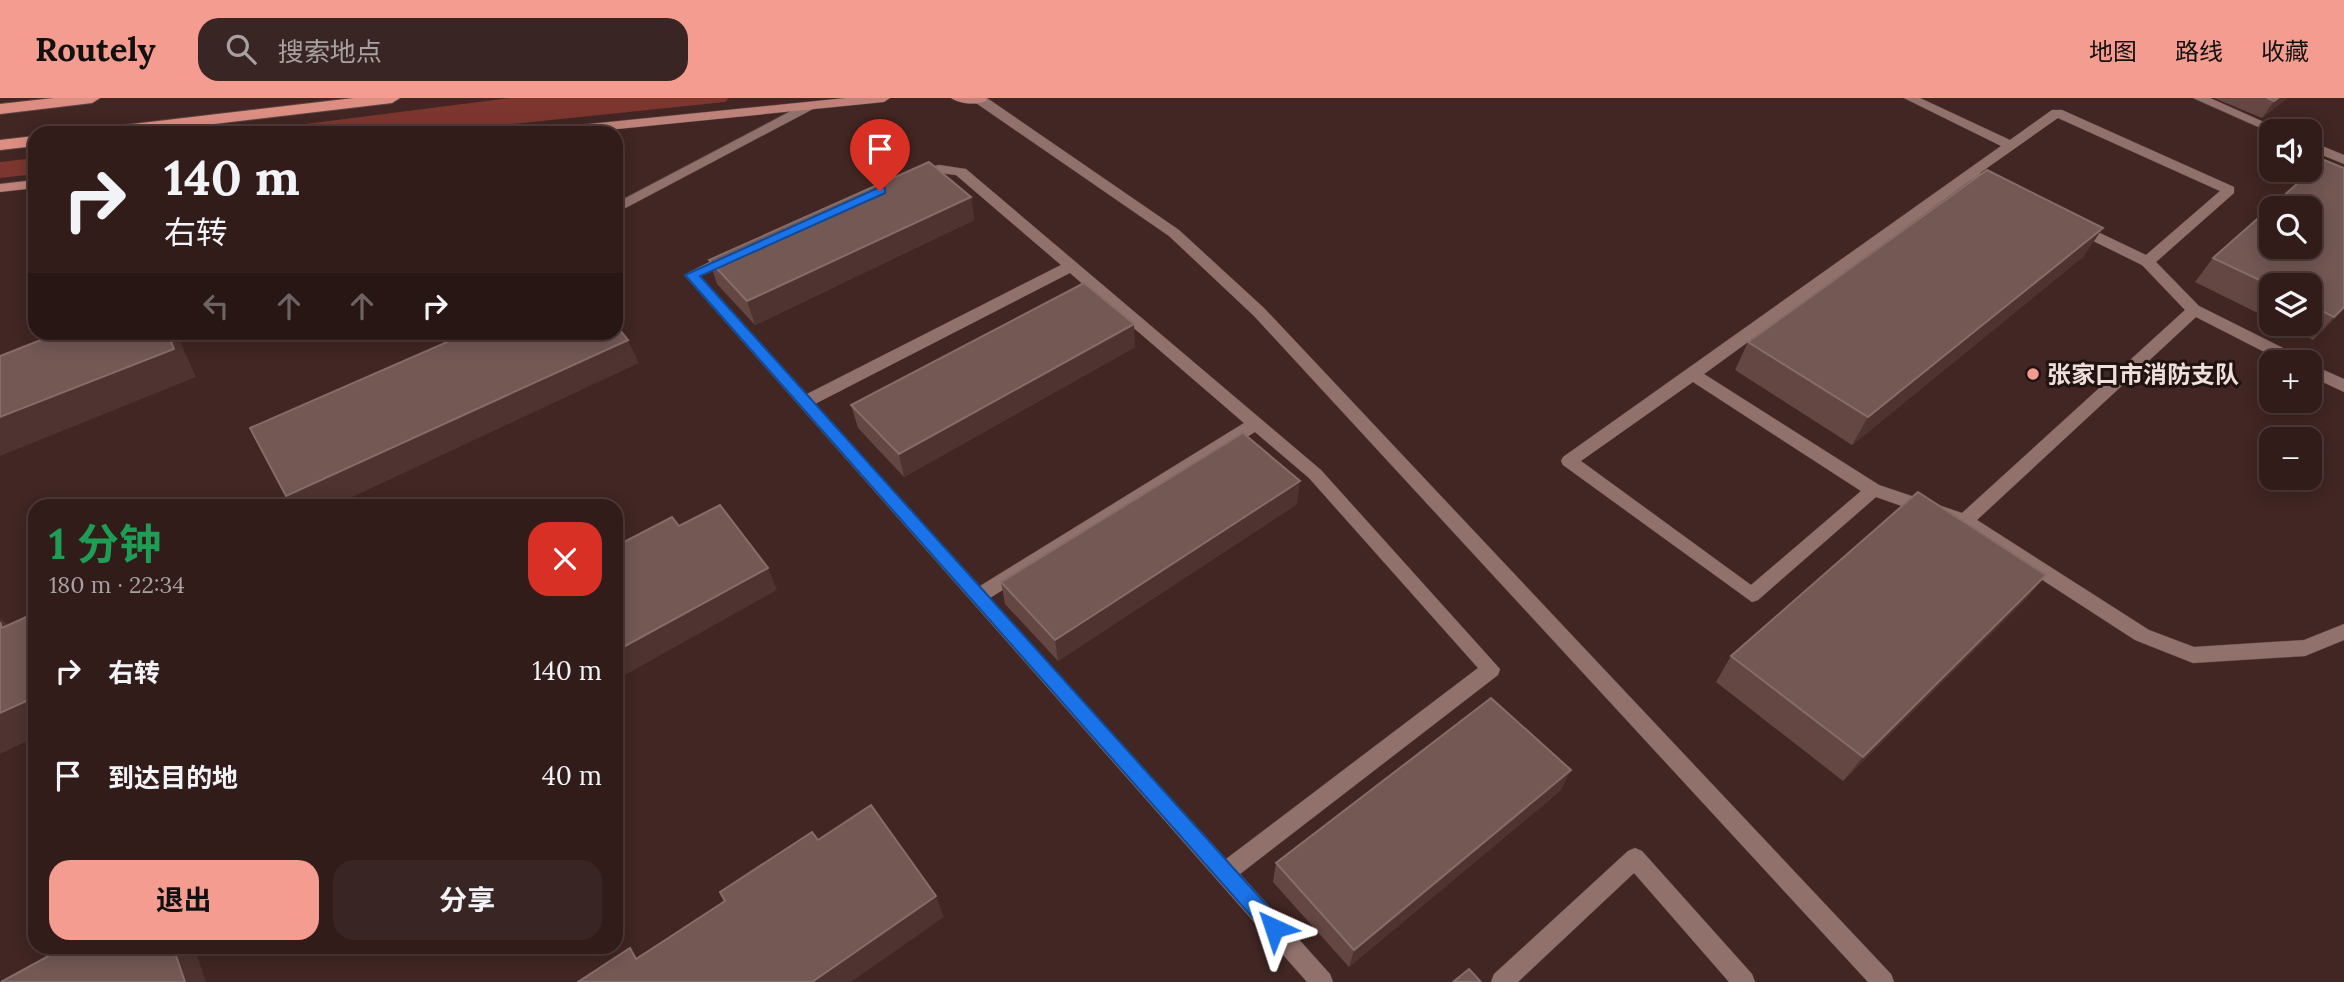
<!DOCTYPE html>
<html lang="zh">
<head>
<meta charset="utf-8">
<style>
	:root { --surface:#311c1a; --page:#392523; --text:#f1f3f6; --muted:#a8a1a2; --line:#4c3a39; --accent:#f59c90 }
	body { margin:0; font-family:Lora,"Noto Sans SC",serif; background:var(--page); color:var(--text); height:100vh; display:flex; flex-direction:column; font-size:26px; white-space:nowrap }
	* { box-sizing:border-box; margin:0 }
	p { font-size:23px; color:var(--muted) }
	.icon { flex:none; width:38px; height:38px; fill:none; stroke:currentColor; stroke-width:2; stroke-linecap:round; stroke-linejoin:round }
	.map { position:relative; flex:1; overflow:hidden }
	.drawer { position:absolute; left:28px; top:401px; width:595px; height:455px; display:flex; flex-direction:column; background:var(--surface); border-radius:21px; box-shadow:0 4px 18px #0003,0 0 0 2px var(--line) }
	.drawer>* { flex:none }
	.guide { position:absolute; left:28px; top:28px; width:595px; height:214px; border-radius:21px; box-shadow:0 4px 18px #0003,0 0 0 2px var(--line); background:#311c1a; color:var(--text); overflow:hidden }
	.tools { position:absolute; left:2259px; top:21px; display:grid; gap:14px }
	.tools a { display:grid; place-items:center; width:63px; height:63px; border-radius:14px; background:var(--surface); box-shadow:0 4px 18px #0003,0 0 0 2px var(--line); font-size:35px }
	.pin { position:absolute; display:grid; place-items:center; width:60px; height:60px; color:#fff; margin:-72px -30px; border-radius:50% 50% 50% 0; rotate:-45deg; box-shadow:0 0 7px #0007 }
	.pin .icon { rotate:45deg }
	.me { position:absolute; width:77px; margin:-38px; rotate:318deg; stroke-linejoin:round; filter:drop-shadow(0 0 5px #0008) }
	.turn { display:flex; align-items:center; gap:24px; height:147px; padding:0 21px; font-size:32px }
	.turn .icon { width:91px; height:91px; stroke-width:2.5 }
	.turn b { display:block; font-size:49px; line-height:60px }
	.lanes { display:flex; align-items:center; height:66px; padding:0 21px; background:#0003; justify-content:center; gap:35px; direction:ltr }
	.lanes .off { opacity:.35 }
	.round { display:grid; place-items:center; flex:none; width:74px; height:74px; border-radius:21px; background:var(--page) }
	.overview { display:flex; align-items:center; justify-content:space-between; height:119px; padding:0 21px }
	h1 { font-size:42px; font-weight:700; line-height:52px; color:#1e9e55 }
	.primary-button { display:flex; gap:14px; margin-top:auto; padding:14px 21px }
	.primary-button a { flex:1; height:80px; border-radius:21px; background:var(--accent); color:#111; font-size:28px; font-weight:700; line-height:80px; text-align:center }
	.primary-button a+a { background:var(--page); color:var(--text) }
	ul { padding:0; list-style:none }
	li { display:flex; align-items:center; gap:21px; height:105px; padding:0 21px }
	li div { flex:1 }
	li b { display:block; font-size:26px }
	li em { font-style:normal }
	header { display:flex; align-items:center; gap:42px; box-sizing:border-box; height:98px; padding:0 35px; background:var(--accent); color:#111 }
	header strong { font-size:33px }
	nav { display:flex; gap:38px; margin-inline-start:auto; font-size:24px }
	.search { width:490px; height:63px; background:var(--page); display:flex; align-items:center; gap:18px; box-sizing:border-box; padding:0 24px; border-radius:21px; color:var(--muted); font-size:26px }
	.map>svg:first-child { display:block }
	.green { fill:#7c362f }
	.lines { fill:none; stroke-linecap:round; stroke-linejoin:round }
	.street-casing { stroke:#5b4542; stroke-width:1 }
	.secondary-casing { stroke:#5b4542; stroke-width:1 }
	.primary-casing { stroke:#5b4542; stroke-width:1 }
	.highway-casing { stroke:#5b4542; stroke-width:2 }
	.street { fill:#91716c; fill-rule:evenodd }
	.secondary { fill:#91716c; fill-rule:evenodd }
	.primary { fill:#bf827a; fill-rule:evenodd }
	.highway { fill:#dd8e83; fill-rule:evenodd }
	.wall { fill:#644743; fill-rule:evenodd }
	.shaded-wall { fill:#4f3330 }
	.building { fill:#735854; stroke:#866d69; stroke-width:2; fill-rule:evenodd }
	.route { fill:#1a73e8; stroke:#114b97; stroke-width:2 }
	.poi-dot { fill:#f59c90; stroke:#201311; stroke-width:2.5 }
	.labels { text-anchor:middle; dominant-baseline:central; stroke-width:6; stroke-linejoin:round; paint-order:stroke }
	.poi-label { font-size:24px; font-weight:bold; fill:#f0dedb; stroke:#201311; text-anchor:start }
</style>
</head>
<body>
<header>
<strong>Routely</strong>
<div class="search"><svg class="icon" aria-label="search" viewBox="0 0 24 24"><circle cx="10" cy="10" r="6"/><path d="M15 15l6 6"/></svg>搜索地点</div>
<nav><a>地图</a><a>路线</a><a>收藏</a></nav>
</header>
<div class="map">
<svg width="2344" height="884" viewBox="0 0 2344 884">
	<rect width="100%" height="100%" fill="#412623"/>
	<!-- green -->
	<path class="green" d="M510,0H729L725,4L427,35H235Z
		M35,60V76L0,80V64Z"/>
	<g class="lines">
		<!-- street casing -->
		<g class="street-casing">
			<path id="street" d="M808,4L813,5V11L616,115V105Z
				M939,67L966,71L1321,372L1500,571L1498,577L1240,776L1330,876L1333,884H1307L684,177L725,156H735L737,159L735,162L700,178L807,296L1061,167L956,77L939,75L916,81L909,77L917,72ZM1070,175L1244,325L980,488L815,306ZM1255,334L1309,380L1478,570L1226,761L990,500Z
				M1635,750L1642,753L1752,876L1755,884H1729L1634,775L1518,884H1491L1494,876L1628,753Z"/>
		</g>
		<!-- secondary casing -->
		<g class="secondary-casing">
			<path id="secondary" d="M976,0H987L1179,132L1264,210L1891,876L1894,884H1868L1254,218L1169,138L976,5Z
				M1904,0H1920L2010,42L2052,12H2062L2234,89V95L2156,164L2199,208L2303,260L2305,264H2284L2196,219L1977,422L2149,532L2194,549L2304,542L2344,526V542L2305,558L2193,565L2135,542L1959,428L1876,399L1758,502L1752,504L1563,367L1561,363L1563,359L2001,48ZM2058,20L2220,93L2146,157L2081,126H2071V132L2142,167L2185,212L1962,415L1879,387L1704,276L1971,82L1992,92H2002V86L1980,75ZM1693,284L1861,393L1751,487L1581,363Z
				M2193,0H2210L2284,33H2272V35Z
				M2310,43L2344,57V66L2310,52Z
				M2310,266L2344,281V294L2310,278Z"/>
		</g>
		<!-- primary casing -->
		<g class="primary-casing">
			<path id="primary" d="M846,0H890L884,4L578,35H533L540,31Z
				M951,0H986L987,2C979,8 959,6 951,0Z
				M35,82V90L0,94V86Z"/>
		</g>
		<!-- highway casing -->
		<g class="highway-casing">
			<path id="highway" d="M54,0H100L92,5L0,16V6Z
				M354,0H400L392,5L138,35H91L99,30Z
				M35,38V48L0,52V42Z"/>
		</g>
		<!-- street -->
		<use href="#street" class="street"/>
		<!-- secondary -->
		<use href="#secondary" class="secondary"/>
		<!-- primary -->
		<use href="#primary" class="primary"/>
		<!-- highway -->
		<use href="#highway" class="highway"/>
	</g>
	<!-- wall -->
	<path class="wall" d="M2214,0H2287L2262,20Z
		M2324,62L2344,70V211L2313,242L2280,226H2310V187H2272V222L2195,184L2213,160ZM2272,110H2310V149H2272Z
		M971,99L974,122L755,227L717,186L709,162Z
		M2084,158L1852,347L1735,272L1748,244Z
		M1135,249L904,379L858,330L851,307Z
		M1297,406L1058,563L1005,506L1001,484Z
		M2046,477L2024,503L1843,683L1716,584L1731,558Z
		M1561,692L1349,869L1273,784L1276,765Z"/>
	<!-- shaded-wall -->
	<path class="shaded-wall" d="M2278,0H2287L2262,20L2274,3Z
		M971,99L974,122L755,227L747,203Z
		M2103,130L2084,158L1852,347L1868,319Z
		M2344,209V211L2313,242L2334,219Z
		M1134,226L1135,249L904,379L899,356Z
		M167,234H176L196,279L0,358V319Z
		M628,242L639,265L333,408H294L286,398Z
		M1300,383L1297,406L1058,563L1055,542Z
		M768,470L777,492L616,582V553Z
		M2046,477L2024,503L1843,683L1863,659Z
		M0,520L29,545L2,530Z
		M35,599V639L0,656V615Z
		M1571,672L1561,692L1349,869L1354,852Z
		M936,798L944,819L851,884H812Z
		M173,849H194L206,884H185Z"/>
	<!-- building -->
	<path class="building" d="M2267,0H2278L2274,3Z
		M2324,62L2344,70V209L2334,219L2310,207V187H2272V188L2213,160ZM2272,110H2310V149H2272Z
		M929,64L971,99L747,203L709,162Z
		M1987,72L2103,130L1868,319L1748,244Z
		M1084,185L1134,226L899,356L851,307Z
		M616,227L628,242L286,398L250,330L470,234H616Z
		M61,234H167L174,251L0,319V258Z
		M1243,335L1300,383L1055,542L1001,484Z
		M1918,394L2046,477L1863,659L1731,558Z
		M720,407L768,470L616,553V448L672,419L679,428Z
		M35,515V599L0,615V524L2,530Z
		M1491,600L1571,672L1354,852L1276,765Z
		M871,707L936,798L812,884H578L630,850L636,861L725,803L720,794L812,734L818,742Z
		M65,849H173L185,884H1Z
		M1469,871L1481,884H1453Z"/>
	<!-- route -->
	<path class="route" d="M880,89L885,90V95L700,178L1281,823L1284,830L1281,836L1274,839L1267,836L685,177Z"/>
	<!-- markers -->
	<circle class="poi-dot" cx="2033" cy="276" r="7"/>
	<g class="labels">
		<!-- poi labels -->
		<g class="poi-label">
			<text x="2047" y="276">张家口市消防支队</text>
		</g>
	</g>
</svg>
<div class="tools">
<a><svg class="icon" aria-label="sound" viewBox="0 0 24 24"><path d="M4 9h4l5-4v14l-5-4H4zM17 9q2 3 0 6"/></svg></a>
<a><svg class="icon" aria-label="search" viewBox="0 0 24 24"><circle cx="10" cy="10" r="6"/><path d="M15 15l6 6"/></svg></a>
<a><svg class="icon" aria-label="layers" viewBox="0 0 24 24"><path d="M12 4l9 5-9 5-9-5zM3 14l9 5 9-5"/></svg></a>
<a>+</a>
<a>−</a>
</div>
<div class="pin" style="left:880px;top:93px;background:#d93025"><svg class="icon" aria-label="arrive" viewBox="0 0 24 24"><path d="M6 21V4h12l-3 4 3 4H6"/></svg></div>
<svg class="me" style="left:1274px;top:830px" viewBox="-20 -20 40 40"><path d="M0-17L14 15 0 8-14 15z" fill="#1a73e8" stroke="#fff" stroke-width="4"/></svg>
<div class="guide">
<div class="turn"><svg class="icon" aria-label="right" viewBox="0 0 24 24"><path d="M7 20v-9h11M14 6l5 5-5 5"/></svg><div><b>140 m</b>右转</div></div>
<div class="lanes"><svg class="icon off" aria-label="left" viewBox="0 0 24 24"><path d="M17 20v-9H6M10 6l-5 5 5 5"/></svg><svg class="icon off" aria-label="ahead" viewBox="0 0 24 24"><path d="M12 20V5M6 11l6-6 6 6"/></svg><svg class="icon off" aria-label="ahead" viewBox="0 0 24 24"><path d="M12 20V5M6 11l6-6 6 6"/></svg><svg class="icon" aria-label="right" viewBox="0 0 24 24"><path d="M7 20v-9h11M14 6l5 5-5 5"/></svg></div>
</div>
<section class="drawer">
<div class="overview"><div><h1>1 分钟</h1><p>180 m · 22:34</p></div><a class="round" style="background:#d93025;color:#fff"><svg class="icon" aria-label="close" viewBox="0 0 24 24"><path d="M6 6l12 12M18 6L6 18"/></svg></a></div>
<ul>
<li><svg class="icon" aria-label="right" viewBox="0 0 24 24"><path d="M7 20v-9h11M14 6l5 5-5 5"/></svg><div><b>右转</b></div><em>140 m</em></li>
<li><svg class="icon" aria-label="arrive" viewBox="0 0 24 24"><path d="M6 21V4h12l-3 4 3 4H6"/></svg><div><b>到达目的地</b></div><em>40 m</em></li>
</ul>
<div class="primary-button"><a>退出</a><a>分享</a></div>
</section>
</div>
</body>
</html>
